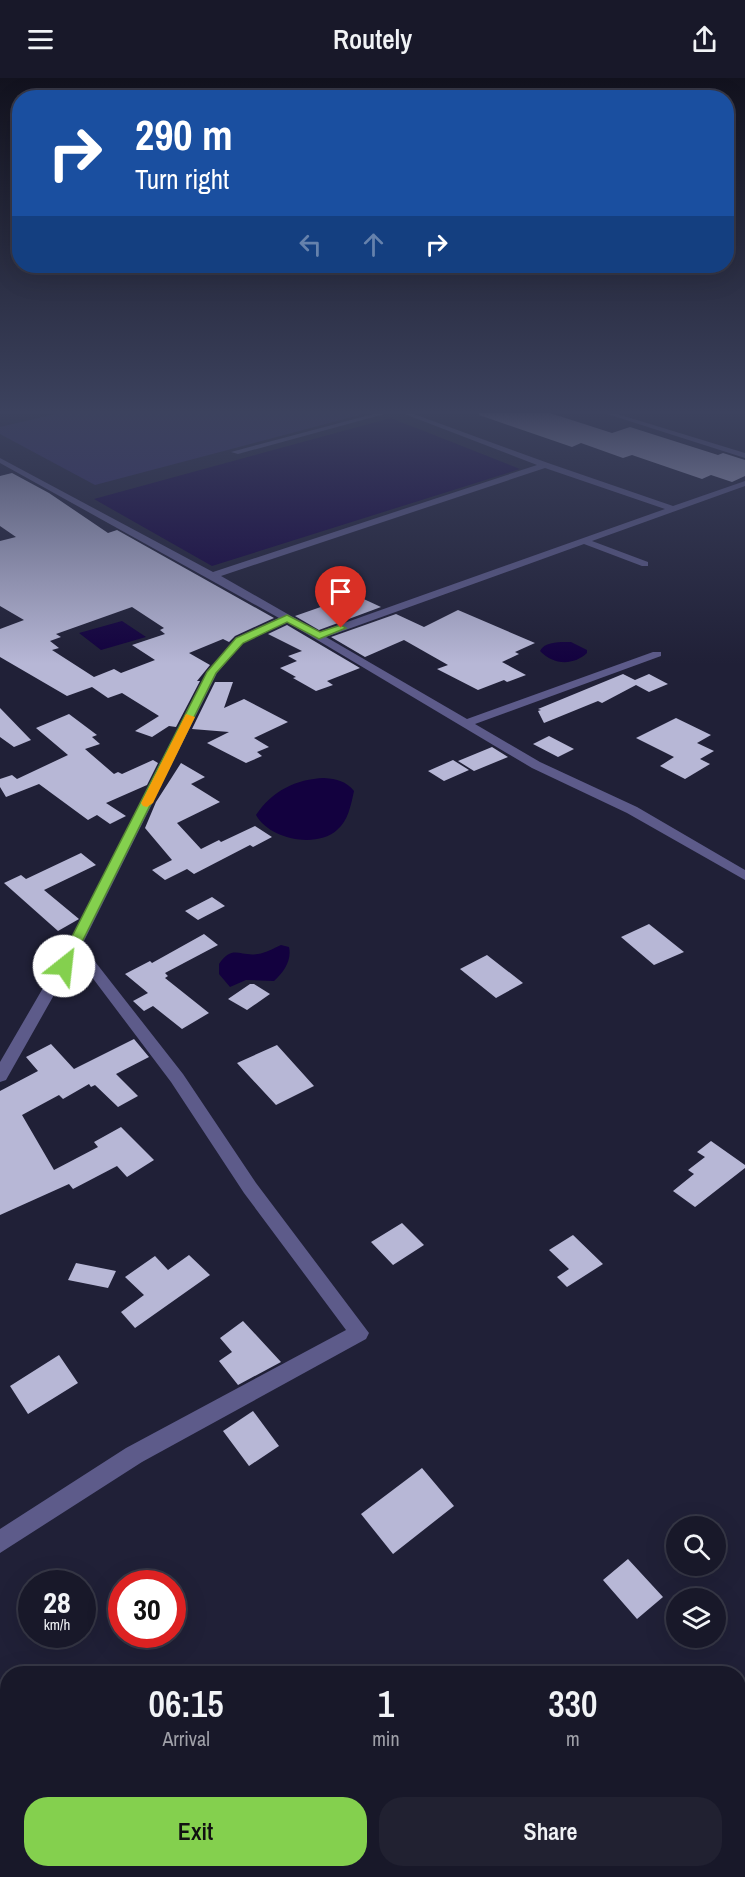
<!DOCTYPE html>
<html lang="en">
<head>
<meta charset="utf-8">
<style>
	:root { --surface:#181829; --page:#212131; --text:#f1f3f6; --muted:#9fa0a8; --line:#363746; --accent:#84d04e }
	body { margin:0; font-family:"Archivo Narrow",sans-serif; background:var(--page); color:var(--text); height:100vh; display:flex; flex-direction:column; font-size:22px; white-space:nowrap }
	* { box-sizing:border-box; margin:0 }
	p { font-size:20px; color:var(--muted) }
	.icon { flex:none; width:33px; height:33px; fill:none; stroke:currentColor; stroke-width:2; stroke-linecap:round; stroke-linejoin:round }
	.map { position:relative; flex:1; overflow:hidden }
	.panel { position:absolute; left:0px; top:1588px; width:746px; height:212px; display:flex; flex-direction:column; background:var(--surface); border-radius:24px 24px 0 0; box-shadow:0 6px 24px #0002,0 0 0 2px var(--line) }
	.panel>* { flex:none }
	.hud { position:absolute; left:12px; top:12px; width:722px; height:183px; border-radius:24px; box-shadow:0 6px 24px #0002,0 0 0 2px var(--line); background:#1a4fa0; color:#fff; overflow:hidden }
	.buttons { position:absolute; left:666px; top:1438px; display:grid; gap:12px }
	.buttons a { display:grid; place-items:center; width:60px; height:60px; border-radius:50%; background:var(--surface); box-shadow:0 6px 24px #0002,0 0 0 2px var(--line); font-size:30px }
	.speed { position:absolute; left:18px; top:1492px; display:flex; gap:12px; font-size:30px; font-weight:700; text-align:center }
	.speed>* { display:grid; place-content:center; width:78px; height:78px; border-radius:50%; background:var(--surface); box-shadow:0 6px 24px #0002,0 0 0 2px var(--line); line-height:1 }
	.speed small { font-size:15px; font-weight:400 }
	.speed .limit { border:9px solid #d22; background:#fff; color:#111 }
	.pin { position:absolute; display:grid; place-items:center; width:51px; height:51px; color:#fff; margin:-62px -26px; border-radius:50% 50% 50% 0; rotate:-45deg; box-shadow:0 0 6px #0007 }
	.pin .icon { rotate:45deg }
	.me { position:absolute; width:66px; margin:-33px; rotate:29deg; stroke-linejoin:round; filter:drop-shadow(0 0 4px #0008) }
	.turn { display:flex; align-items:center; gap:21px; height:126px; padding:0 24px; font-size:27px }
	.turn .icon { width:78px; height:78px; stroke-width:2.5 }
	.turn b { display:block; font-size:42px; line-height:51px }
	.lanes { display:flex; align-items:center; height:57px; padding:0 24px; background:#0003; justify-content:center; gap:30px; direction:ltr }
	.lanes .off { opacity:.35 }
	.eta { display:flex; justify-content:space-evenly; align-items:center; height:102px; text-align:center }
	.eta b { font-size:36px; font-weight:600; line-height:42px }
	.primary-button { display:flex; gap:12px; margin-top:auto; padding:12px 24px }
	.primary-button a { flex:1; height:69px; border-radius:24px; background:var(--accent); color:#111; font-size:24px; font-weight:600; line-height:69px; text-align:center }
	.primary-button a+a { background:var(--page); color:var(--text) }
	header { display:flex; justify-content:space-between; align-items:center; height:78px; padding:0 24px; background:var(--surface); font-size:27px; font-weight:600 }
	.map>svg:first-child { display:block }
	.green { fill:#342e68 }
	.water { fill:#13013f }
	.building { fill:#b7b7d6; fill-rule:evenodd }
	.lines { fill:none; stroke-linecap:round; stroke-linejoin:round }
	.minor { fill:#5d5b8a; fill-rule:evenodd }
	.route { fill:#84d04e; stroke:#568733; stroke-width:1.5 }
	.slow { fill:#f59e0b }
</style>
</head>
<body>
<header><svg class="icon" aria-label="menu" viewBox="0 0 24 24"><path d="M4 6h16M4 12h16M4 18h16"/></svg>Routely<svg class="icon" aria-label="share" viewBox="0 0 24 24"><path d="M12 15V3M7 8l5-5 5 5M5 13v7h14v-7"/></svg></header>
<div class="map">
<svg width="745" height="1799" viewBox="0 0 745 1799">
	<rect width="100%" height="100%" fill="#202037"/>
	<!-- green -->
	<path class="green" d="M60,335H367L95,407L0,356V349Z"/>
	<!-- water -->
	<path class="water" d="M391,340L520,391L212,488L94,421Z
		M122,543L146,559L101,572L79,555Z
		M571,564L587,572V575C573,588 553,587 540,573C545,563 561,564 571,564Z
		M324,700C337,701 346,703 354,713C351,727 348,743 337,752C316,771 269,761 256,737C272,713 296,701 324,700Z
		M281,867L289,869C292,882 284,894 274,903L246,902L230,909L219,896V886C233,866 239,879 258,876C266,875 274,870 281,867Z"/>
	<!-- building -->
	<path class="building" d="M479,335H550L612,355L630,349L718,377L723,375L745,382V398L732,404L711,397L702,401L632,377L623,380L581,365L572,369L479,337Z
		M12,395L49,415L108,455L117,452L274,540L235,558L229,564L223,561L189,575L210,587L197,603H200L176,649L169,648L152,659L135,653L159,638L122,615L108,620L92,609L67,618L0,579V551L24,542L0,528V463L16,459L0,448V398ZM132,529L164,550L160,552L165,556L132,567L155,582L121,595L114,591L94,599L52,572L59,570L50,563L61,559L56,556Z
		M355,517L381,529L319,552L295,538Z
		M458,532L535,565L515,574L519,576L502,584L526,597L507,604L504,602L478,612L437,591L448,587L404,562L365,579L331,559L396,536L424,549Z
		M287,547L360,590L327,603L333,607L316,613L293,600L296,599L280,590L297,583L288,578L302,573L268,556Z
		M623,596L635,602L649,596L668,606L649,614L636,607L602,625L598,623L544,645L538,633L541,632L538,631Z
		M215,604H233L224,630L244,621L288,644L254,660L269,669L257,674L262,678L246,685L207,665L229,654L192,651Z
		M0,630L31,662L14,669L0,659Z
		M69,636L97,657L92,659L100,666L85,671L114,696L118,694L122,696L153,682L158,685L147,707L106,725L126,738L110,746L97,737L88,742L39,706L6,719L0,709V701L12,697L17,701L68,677L36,650Z
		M676,640L711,657L697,665L714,673L700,681L710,686L685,701L660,688L674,679L636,660Z
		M549,658L574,671L558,679L533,666Z
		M492,669L508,679L474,693L458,683Z
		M453,682L469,692L444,703L428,693Z
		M181,685L205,699L191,706L220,724L177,745L201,771L219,762L221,764L255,748L272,759L253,769L250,767L194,796L187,791L165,802L152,792L172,782L145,750L156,724Z
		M81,775L96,787L44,812L79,841L58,853L4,805L21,797L26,801Z
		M212,819L225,828L198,842L185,833Z
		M649,846L684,874L654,887L621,859Z
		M204,856L218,867L165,895L168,898L165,900L209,935L182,951L153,928L144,933L133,923L148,915L125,896L150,883L152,885Z
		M487,877L523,905L496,920L460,891Z
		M250,906H254L270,916L247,932L228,921Z
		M134,961L149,979L116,996L138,1018L118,1029L95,1007L91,1009L89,1006L63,1021L59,1017L22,1037L54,1092L98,1069L94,1064L121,1049L154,1082L127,1099L117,1088L73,1111L69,1106L0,1137V1013L38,993L26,979L51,966L74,991Z
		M277,967L314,1008L276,1027L237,985Z
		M711,1063L745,1087V1090L695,1129L673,1113L694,1096L688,1092L705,1079L697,1074Z
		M402,1145L424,1167L393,1187L371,1164Z
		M573,1157L603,1186L567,1209L557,1199L569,1191L549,1172Z
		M189,1177L210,1197L135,1250L121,1234L144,1217L125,1199L155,1178L168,1192Z
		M76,1185L116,1193L108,1210L68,1202Z
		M243,1243L281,1284L238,1307L219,1283L232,1274L220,1260Z
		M59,1277L78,1305L28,1336L10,1308Z
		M253,1333L279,1368L249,1388L223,1353Z
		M422,1390L454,1428L393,1476L361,1436Z
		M628,1481L663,1519L637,1541L603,1502Z"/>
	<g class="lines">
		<!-- minor -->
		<path class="minor" d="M377,335H388L238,376L231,374Z
			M402,335H411L548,385L673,428L745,403V408L592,463L648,484V488H642L584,466L326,559L467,641L653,574H661V578L475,646L540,684L637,729L745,792V802L627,735L532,690L287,544L244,564L217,595L82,867L183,996L256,1105L369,1255L366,1261L142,1384L0,1475V1451L126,1370L346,1252L244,1115L171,1004L76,878L6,1002L0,1004V984L68,867L207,594L236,560L279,540L0,385V380L213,494L537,387ZM545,390L665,431L319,554L221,498Z
			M604,335H614L745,375V380Z"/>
	</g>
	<!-- sky -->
	<linearGradient id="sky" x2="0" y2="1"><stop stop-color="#12121e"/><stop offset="0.57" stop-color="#3c425e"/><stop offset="1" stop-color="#3c425e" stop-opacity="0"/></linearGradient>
	<rect width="745" height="586" fill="url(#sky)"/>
	<!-- route -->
	<path class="route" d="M287,537L320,554L341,547L346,550L319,561L287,544L243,565L216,595L70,888L64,892L59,891L57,888L207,594L236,560Z"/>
	<!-- slow -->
	<path class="slow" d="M186,636L195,639L153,725L147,729L143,728L141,725Z"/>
</svg>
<div class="buttons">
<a><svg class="icon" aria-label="search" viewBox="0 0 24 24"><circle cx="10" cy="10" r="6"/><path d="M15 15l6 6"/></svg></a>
<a><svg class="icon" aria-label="layers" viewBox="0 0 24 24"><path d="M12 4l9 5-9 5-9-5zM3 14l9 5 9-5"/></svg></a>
</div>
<div class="speed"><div>28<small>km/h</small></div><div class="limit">30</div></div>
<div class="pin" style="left:341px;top:550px;background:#d93025"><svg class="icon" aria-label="arrive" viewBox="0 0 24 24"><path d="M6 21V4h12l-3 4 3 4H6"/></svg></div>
<svg class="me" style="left:64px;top:888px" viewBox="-20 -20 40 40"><circle r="19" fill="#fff"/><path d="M0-13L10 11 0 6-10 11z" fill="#84d04e"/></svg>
<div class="hud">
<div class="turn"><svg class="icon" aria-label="right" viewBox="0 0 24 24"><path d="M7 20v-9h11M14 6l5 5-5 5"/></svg><div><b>290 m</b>Turn right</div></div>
<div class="lanes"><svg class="icon off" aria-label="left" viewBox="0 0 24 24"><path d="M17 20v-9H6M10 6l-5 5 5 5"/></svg><svg class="icon off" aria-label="ahead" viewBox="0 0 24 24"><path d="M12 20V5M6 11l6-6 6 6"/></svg><svg class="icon" aria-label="right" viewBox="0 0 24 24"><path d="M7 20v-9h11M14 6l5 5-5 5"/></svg></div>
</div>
<section class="panel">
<div class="eta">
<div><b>06:15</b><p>Arrival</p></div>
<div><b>1</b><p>min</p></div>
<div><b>330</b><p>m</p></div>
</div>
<div class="primary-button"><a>Exit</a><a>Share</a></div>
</section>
</div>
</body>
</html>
